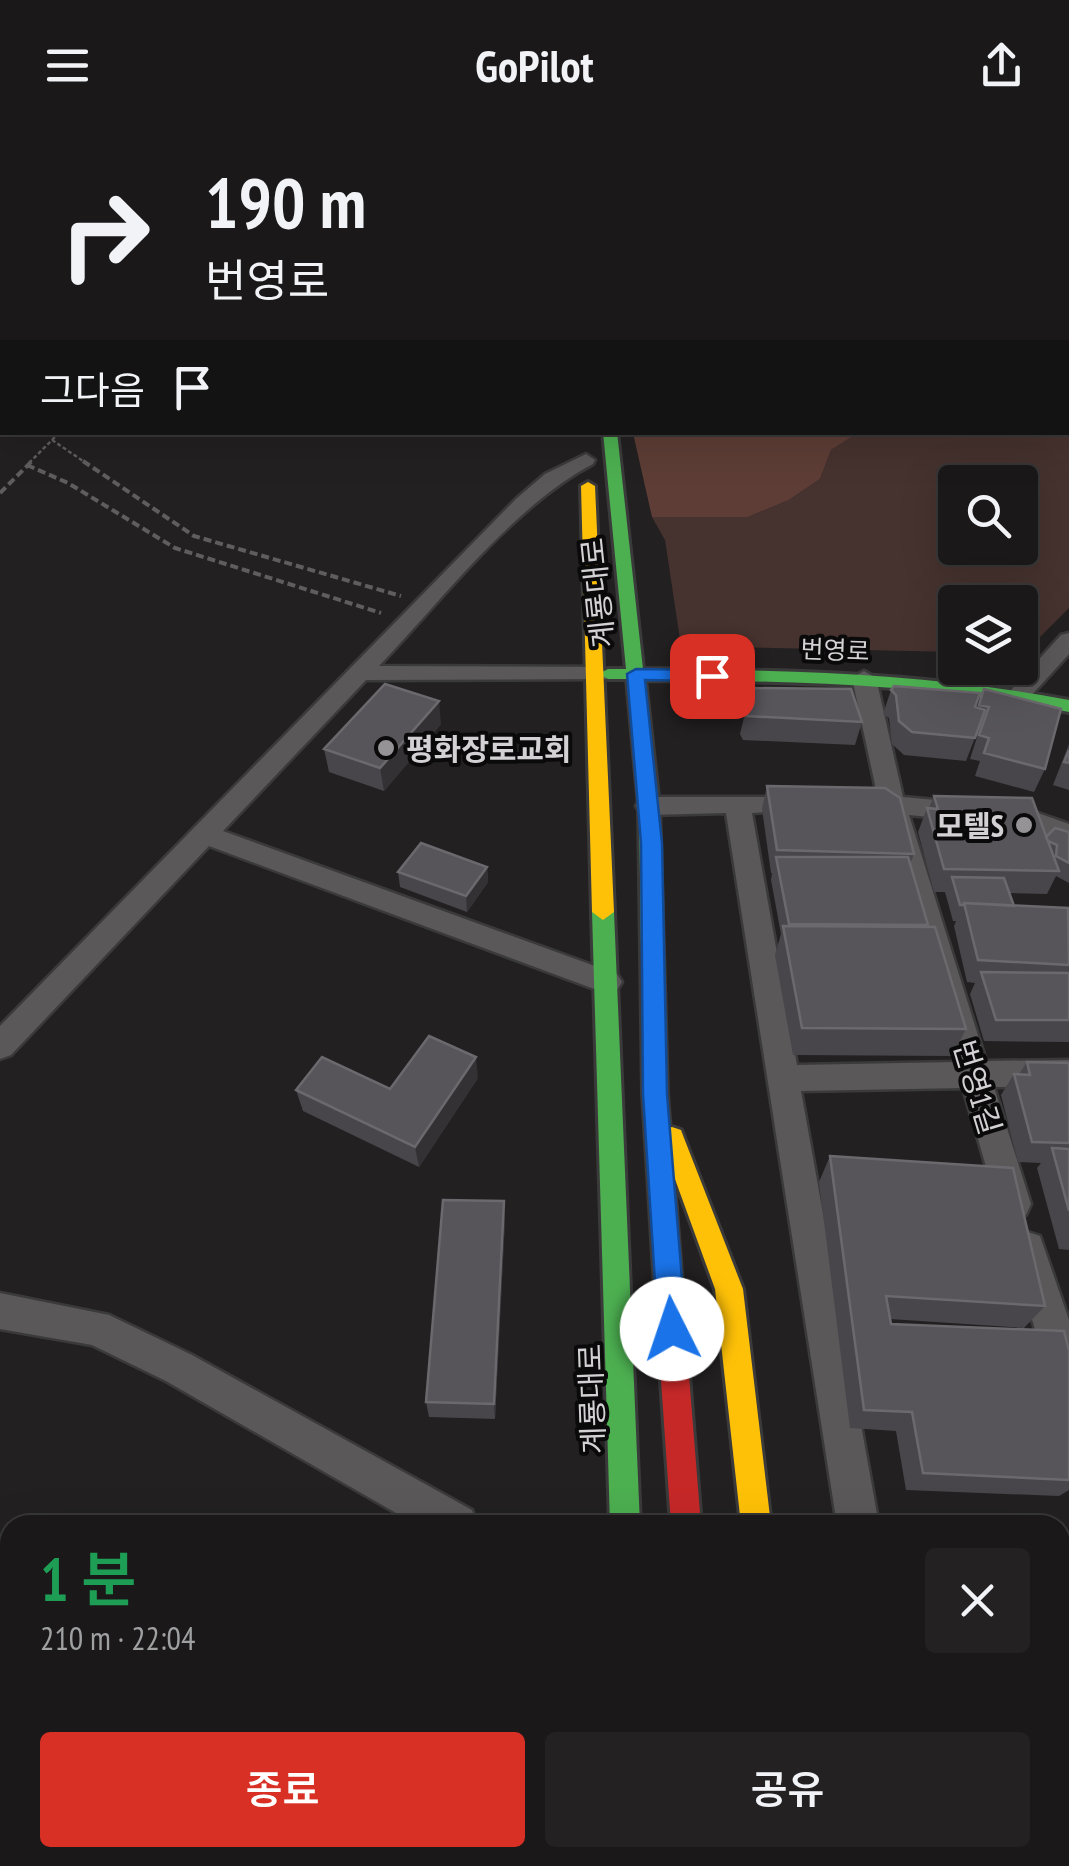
<!DOCTYPE html>
<html lang="ko">
<head>
<meta charset="utf-8">
<style>
	:root { --surface:#1a1819; --page:#232122; --text:#f1f3f6; --muted:#9fa0a2; --line:#383738; --accent:#d93025 }
	body { margin:0; font-family:"PT Sans Narrow","Noto Sans KR",sans-serif; background:var(--page); color:var(--text); height:100vh; display:flex; flex-direction:column; font-size:38px; white-space:nowrap }
	* { box-sizing:border-box; margin:0 }
	p { font-size:32px; color:var(--muted) }
	.icon { flex:none; width:55px; height:55px; fill:none; stroke:currentColor; stroke-width:2; stroke-linecap:round; stroke-linejoin:round }
	.map { position:relative; flex:1; overflow:hidden }
	.side { position:absolute; left:0px; top:1385px; width:1070px; height:352px; display:flex; flex-direction:column; background:var(--surface); border-radius:30px 30px 0 0; box-shadow:0 10px 40px #0002,0 0 0 2px var(--line) }
	.side>* { flex:none }
	.top-card { position:absolute; left:0px; top:0px; width:1070px; height:305px; box-shadow:0 10px 40px #0002,0 0 0 2px var(--line); background:#1a1819; color:var(--text); overflow:hidden }
	.tools { position:absolute; left:938px; top:335px; display:grid; gap:20px }
	.tools a { display:grid; place-items:center; width:100px; height:100px; border-radius:10px; background:var(--surface); box-shadow:0 10px 40px #0002,0 0 0 2px var(--line); font-size:50px }
	.pin { position:absolute; display:grid; place-items:center; width:85px; height:85px; color:#fff; margin:-42px; border-radius:20px; box-shadow:0 5px 15px #0006 }
	.me { position:absolute; width:110px; margin:-55px; rotate:356deg; stroke-linejoin:round; filter:drop-shadow(0 0 8px #0008) }
	.turn { display:flex; align-items:center; gap:35px; height:210px; padding:0 40px; font-size:45px }
	.turn .icon { width:130px; height:130px; stroke-width:2.5 }
	.turn b { display:block; font-size:70px; line-height:85px }
	.then { display:flex; align-items:center; height:95px; padding:0 40px; background:#0003; gap:20px; font-size:38px }
	.round { display:grid; place-items:center; flex:none; width:105px; height:105px; border-radius:10px; background:var(--page) }
	.overview { display:flex; align-items:center; justify-content:space-between; height:170px; padding:0 40px }
	h1 { font-size:60px; font-weight:600; line-height:75px; color:#1e9e55 }
	.action { display:flex; gap:20px; margin-top:auto; padding:20px 40px }
	.action a { flex:1; height:115px; border-radius:10px; background:var(--accent); color:#fff; font-size:40px; font-weight:600; line-height:115px; text-align:center }
	.action a+a { background:var(--page); color:var(--text) }
	header { display:flex; justify-content:space-between; align-items:center; height:130px; padding:0 40px; background:var(--surface); font-size:45px; font-weight:600 }
	.map>svg:first-child { display:block }
	.green { fill:#46322e; fill-rule:evenodd }
	.forest { fill:#5d3d36 }
	.lines { fill:none; stroke-linecap:round; stroke-linejoin:round }
	.street-casing { stroke:#3b3a3b; stroke-width:5 }
	.fast-casing { stroke:#3b3a3b; stroke-width:6 }
	.slow-casing { stroke:#3b3a3b; stroke-width:6 }
	.jam-casing { stroke:#3b3a3b; stroke-width:6 }
	.path-far1 { stroke:#5f5d5e; stroke-width:2.5; stroke-dasharray:4 2.5; stroke-linecap:butt }
	.path { stroke:#5f5d5e; stroke-width:4; stroke-dasharray:8 4; stroke-linecap:butt }
	.street { fill:#5a5859; fill-rule:evenodd }
	.fast { fill:#4caf50; fill-rule:evenodd }
	.slow { fill:#ffc107; fill-rule:evenodd }
	.jam { fill:#c62828; fill-rule:evenodd }
	.wall { fill:#48464b }
	.shaded-wall { fill:#333134 }
	.building { fill:#57555a; stroke:#6b696d; stroke-width:2.5 }
	.route { fill:#1a73e8; stroke:#114b97; stroke-width:2.5 }
	.poi-dot { fill:#959395; stroke:#0b0a0b; stroke-width:4 }
	.labels { text-anchor:middle; dominant-baseline:central; stroke-width:8; stroke-linejoin:round; paint-order:stroke }
	.far-street-label { font-size:25px; fill:#d3d1d3; stroke:#0b0a0b }
	.street-label { font-size:30px; fill:#d3d1d3; stroke:#0b0a0b }
	.poi-label { font-size:30px; font-weight:bold; fill:#d3d1d3; stroke:#0b0a0b; text-anchor:start }
</style>
</head>
<body>
<header><svg class="icon" aria-label="menu" viewBox="0 0 24 24"><path d="M4 6h16M4 12h16M4 18h16"/></svg>GoPilot<svg class="icon" aria-label="share" viewBox="0 0 24 24"><path d="M12 15V3M7 8l5-5 5 5M5 13v7h14v-7"/></svg></header>
<div class="map">
<svg width="1069" height="1736" viewBox="0 0 1069 1736">
	<rect width="100%" height="100%" fill="#222021"/>
	<!-- green -->
	<path class="green" d="M1069,268V478L1023,524L1020,472H955V522L681,516L665,410L652,387H748L789,370L820,349L831,320L858,303L1068,302ZM955,352H1020V418H955Z"/>
	<!-- forest -->
	<path class="forest" d="M633,303V302L858,303L831,320L820,349L789,370L748,387H652Z"/>
	<g class="lines">
		<!-- street casing -->
		<g class="street-casing">
			<path id="street" d="M586,324L595,330L593,334C513,376 442,470 379,536L598,537L610,544L606,549L366,550L223,701L617,844L622,852L617,860L607,864L597,860L209,716L11,925L0,929V896L516,369L545,344Z
				M1069,503V524L1029,568H1013L1009,563L1013,558L1061,505Z
				M864,541L876,548L903,667L1024,678L1069,694V713L1021,696L909,685L986,931L1069,930V956L994,957L1031,1074L1026,1085L1014,1090L1002,1085L997,1074L963,958L801,961L879,1395H837L726,683L649,685L640,682L636,676L640,670L649,667H814L818,673L814,679L752,683L797,935L955,932L882,682L867,679L863,673L867,667L877,664L852,548Z
				M1028,1102L1040,1106L1069,1190V1267L1056,1261L1050,1248L1010,1118L1016,1106Z
				M0,1163L109,1185L192,1225L472,1380L478,1395H417L166,1251L92,1215L0,1199Z
				M1060,1411H1069V1453H1060Z
				M534,1728H582L583,1736H535Z"/>
		</g>
		<!-- fast casing -->
		<g class="fast-casing">
			<path id="fast" d="M603,302H617L643,539C787,540 928,543 1069,570V582C928,553 788,551 645,550L659,676L667,964L687,1221L683,1231L673,1235L663,1231L659,1221L643,964L639,676L627,549H608L599,544L608,539H626Z
				M603,774L614,782L640,1395H610L592,782Z
				M691,1728H727L728,1736H692Z
				M775,1728H811L812,1736H776Z"/>
		</g>
		<!-- slow casing -->
		<g class="slow-casing">
			<path id="slow" d="M535,0H544L545,2H537Z
				M588,352L595,356L614,782L603,790L592,782L581,356Z
				M672,997L681,1000L684,1008L743,1159L771,1395H741L715,1159L660,1008L663,1000Z"/>
		</g>
		<!-- jam casing -->
		<g class="jam-casing">
			<path id="jam" d="M673,1207L683,1211L687,1221L701,1395H671L659,1221L663,1211Z
				M618,1728H654L655,1736H619Z"/>
		</g>
		<!-- path-far1 -->
		<path class="path-far1" d="M469,0L488,2
			M52,310L86,333
			M29,333L60,302"/>
		<!-- path -->
		<path class="path" d="M83,331L194,406L401,466
			M27,335L68,353L175,418L381,483
			M0,363L32,331"/>
		<!-- street -->
		<use href="#street" class="street"/>
		<!-- fast -->
		<use href="#fast" class="fast"/>
		<!-- slow -->
		<use href="#slow" class="slow"/>
		<!-- jam -->
		<use href="#jam" class="jam"/>
	</g>
	<!-- wall -->
	<path class="wall" d="M751,558L862,592L855,615L743,610L740,604Z
		M984,559L1045,639L1034,662L975,646L980,631L970,629L979,601L978,600L966,631L904,625L892,614L889,588L883,584L891,560L977,578Z
		M441,594L384,661L329,642L324,619Z
		M1069,614V660L1053,655Z
		M767,656L914,724L910,734L927,797L966,899L952,926L793,925L775,825L781,804L771,750L772,743H771L762,679Z
		M934,666L1046,707L1069,702V753L1056,746L1047,764L1009,763L1014,776L1069,782V912L984,911L970,864L975,853L967,852L954,796L956,791H953L945,762H934L918,702L927,678H929Z
		M487,737L488,752L467,782L400,757L398,742Z
		M1027,932L1069,933V1120L1059,1119L1037,1038L1041,1033L1018,1032L1001,965L1014,944H1019Z
		M478,948L419,1037L303,981L296,960L390,959Z
		M830,1026L1045,1176L1024,1198L890,1189L891,1194L1069,1221V1360L1059,1366L906,1360L896,1301L850,1298L819,1052Z
		M505,1090L495,1289L429,1287L426,1272Z"/>
	<!-- shaded-wall -->
	<path class="shaded-wall" d="M439,571L441,594L384,661L380,638Z
		M487,737L488,752L467,782L466,766Z
		M476,927L478,948L419,1037L415,1017Z
		M504,1071L505,1090L495,1289L494,1274Z"/>
	<!-- building -->
	<path class="building" d="M385,554L439,571L380,638L324,619Z
		M894,556L980,563L975,577L985,580L975,608L912,602L899,591L896,565L891,560Z
		M751,558L851,559L862,592L747,586L745,581L752,577Z
		M984,559L1061,579L1045,639L984,623L989,608L979,605L989,577L979,575Z
		M1069,620V633L1064,632Z
		M767,656L885,658L900,668L914,724L777,720Z
		M934,666L1032,668L1059,741L944,739L927,678L938,679Z
		M1055,698L1069,702V733L1056,726L1057,715L1048,711L1046,707Z
		M421,713L487,737L466,766L398,742Z
		M776,727H908L928,795L789,794Z
		M952,747L1004,748L1014,776L964,773V775H960Z
		M964,773L1068,778L1069,835L978,830Z
		M783,796L935,797L966,899L802,898Z
		M981,842L1069,843V890H996Z
		M429,906L476,927L415,1017L296,960L322,927L390,959Z
		M1027,932L1069,933V1013L1032,1012L1014,944L1030,945Z
		M1052,1018L1069,1019V1081Z
		M830,1026L1013,1038L1045,1176L886,1166L891,1194L1064,1201L1069,1221V1350L923,1343L912,1282L864,1280Z
		M443,1070L504,1071L494,1274L426,1272Z"/>
	<!-- route -->
	<path class="route" d="M636,539L712,540L721,546L712,551L645,550L662,713L667,964L686,1199L682,1209L672,1213L662,1209L658,1199L643,964L641,713L627,544Z"/>
	<!-- markers -->
	<g class="poi-dot">
		<circle cx="386" cy="618" r="10"/>
		<circle cx="1024" cy="695" r="10"/>
	</g>
	<g class="labels">
		<!-- far-street labels -->
		<g class="far-street-label">
			<text transform="translate(835 520) rotate(2)">번영로</text>
		</g>
		<!-- street labels -->
		<g class="street-label">
			<text transform="translate(597 463) rotate(-96)">계룡대로</text>
			<text transform="translate(978 957) rotate(73)">번영1길</text>
			<text transform="translate(591 1269) rotate(-92)">계룡대로</text>
		</g>
		<!-- poi labels -->
		<g class="poi-label">
			<text x="406" y="618">평화장로교회</text>
			<text x="1004" y="695" text-anchor="end">모텔S</text>
		</g>
	</g>
</svg>
<div class="tools">
<a><svg class="icon" aria-label="search" viewBox="0 0 24 24"><circle cx="10" cy="10" r="6"/><path d="M15 15l6 6"/></svg></a>
<a><svg class="icon" aria-label="layers" viewBox="0 0 24 24"><path d="M12 4l9 5-9 5-9-5zM3 14l9 5 9-5"/></svg></a>
</div>
<div class="pin" style="left:712px;top:546px;background:#d93025"><svg class="icon" aria-label="arrive" viewBox="0 0 24 24"><path d="M6 21V4h12l-3 4 3 4H6"/></svg></div>
<svg class="me" style="left:672px;top:1199px" viewBox="-20 -20 40 40"><circle r="19" fill="#fff"/><path d="M0-13L10 11 0 6-10 11z" fill="#1a73e8"/></svg>
<div class="top-card">
<div class="turn"><svg class="icon" aria-label="right" viewBox="0 0 24 24"><path d="M7 20v-9h11M14 6l5 5-5 5"/></svg><div><b>190 m</b>번영로</div></div>
<div class="then">그다음<svg class="icon" aria-label="arrive" viewBox="0 0 24 24"><path d="M6 21V4h12l-3 4 3 4H6"/></svg></div>
</div>
<section class="side">
<div class="overview"><div><h1>1 분</h1><p>210 m · 22:04</p></div><a class="round"><svg class="icon" aria-label="close" viewBox="0 0 24 24"><path d="M6 6l12 12M18 6L6 18"/></svg></a></div>
<div class="action"><a>종료</a><a>공유</a></div>
</section>
</div>
</body>
</html>
